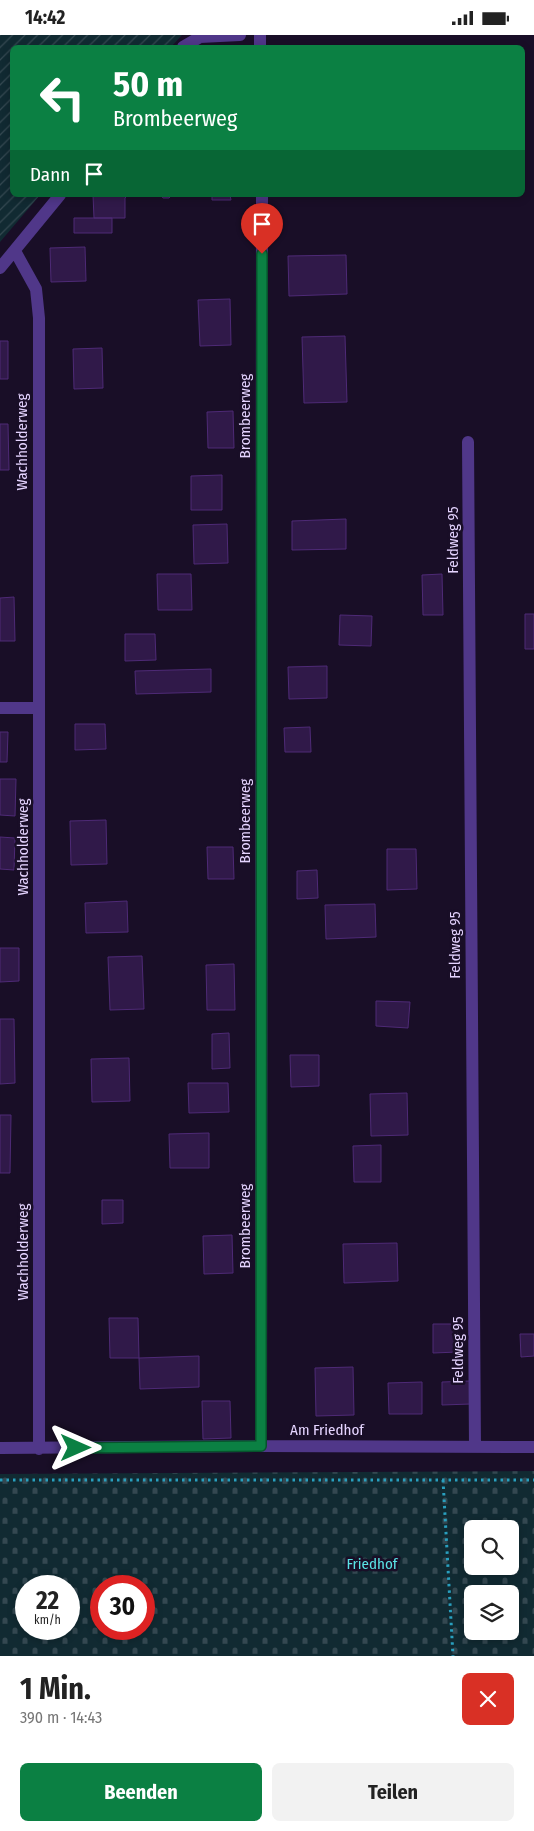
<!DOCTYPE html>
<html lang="de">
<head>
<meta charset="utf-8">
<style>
	:root { --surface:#fff; --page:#f2f2f2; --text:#222; --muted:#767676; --accent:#0b8043 }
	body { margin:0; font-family:"Fira Sans Condensed",sans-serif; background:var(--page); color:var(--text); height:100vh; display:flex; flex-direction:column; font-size:19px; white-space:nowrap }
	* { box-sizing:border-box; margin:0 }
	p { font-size:16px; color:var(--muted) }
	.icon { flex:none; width:28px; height:28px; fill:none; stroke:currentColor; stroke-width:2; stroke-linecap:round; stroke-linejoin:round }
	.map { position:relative; height:1621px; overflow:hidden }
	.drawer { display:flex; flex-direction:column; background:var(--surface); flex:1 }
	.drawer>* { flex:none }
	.top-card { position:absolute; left:10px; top:10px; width:515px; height:152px; border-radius:8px; box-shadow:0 2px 8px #0003; background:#0b8043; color:#fff; overflow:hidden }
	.fabs { position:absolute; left:464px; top:1485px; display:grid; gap:10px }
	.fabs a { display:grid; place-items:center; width:55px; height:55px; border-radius:8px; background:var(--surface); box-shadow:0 2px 8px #0003; font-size:25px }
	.speed { position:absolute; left:15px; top:1540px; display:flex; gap:10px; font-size:25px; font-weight:700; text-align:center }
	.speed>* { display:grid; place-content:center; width:65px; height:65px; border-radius:50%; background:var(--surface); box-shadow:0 2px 8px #0003; line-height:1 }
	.speed small { font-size:12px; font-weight:400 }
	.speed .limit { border:8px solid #d22; background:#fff; color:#111 }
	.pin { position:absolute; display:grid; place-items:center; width:42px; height:42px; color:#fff; margin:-51px -21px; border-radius:50% 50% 50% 0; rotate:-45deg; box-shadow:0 0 5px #0007 }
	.pin .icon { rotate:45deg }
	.me { position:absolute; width:55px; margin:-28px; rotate:90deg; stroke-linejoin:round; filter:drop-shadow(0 0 4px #0008) }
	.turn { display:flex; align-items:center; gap:18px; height:105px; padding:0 20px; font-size:22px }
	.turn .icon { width:65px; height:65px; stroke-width:2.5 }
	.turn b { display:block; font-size:35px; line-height:42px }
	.then { display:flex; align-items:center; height:48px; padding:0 20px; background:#0003; gap:10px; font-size:19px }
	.round { display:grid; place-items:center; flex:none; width:52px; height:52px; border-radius:8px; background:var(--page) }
	.head { display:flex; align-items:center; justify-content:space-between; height:85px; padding:0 20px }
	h1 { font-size:30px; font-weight:700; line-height:38px }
	.action { display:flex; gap:10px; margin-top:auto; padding:10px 20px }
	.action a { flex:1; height:58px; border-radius:8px; background:var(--accent); color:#fff; font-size:20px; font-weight:700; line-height:58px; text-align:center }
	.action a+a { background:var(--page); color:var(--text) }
	.status { display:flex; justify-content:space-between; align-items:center; height:35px; padding:0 25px; background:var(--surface); direction:ltr }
	.status svg { height:14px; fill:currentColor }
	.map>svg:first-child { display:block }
	.cemetery { fill:url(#cemetery-stones); fill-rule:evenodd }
	.garden { fill:url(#garden-furrows) }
	.building { fill:#301949; stroke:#4e2a76 }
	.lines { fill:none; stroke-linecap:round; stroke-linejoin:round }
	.path { stroke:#299fbe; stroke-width:3; stroke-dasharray:2.5 4; stroke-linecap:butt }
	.minor { stroke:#503789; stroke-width:12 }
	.route-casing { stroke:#07532c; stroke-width:12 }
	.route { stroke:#0b8043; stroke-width:9 }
	.labels { text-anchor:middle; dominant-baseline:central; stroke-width:5; stroke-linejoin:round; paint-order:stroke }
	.street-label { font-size:15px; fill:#e5d4ff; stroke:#190e27 }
	.park-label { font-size:15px; fill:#5ae3e6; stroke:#190e27 }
</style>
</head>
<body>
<div class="status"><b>14:42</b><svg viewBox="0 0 49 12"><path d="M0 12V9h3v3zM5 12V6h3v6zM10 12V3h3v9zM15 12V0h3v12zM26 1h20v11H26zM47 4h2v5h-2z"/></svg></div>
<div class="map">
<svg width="534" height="1621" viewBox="0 0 534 1621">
	<defs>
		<pattern id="cemetery-stones" width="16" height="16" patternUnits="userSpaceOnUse" patternTransform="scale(1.25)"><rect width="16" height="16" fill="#112a32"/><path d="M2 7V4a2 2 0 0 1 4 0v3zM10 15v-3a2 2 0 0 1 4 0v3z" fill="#344851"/></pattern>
		<pattern id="garden-furrows" width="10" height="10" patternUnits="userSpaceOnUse" patternTransform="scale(1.25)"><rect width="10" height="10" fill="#112a32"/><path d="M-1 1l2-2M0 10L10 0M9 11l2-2" fill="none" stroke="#344851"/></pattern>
	</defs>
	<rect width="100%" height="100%" fill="#190e27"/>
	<!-- cemetery -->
	<path class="cemetery" d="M534,1436V1621H0V1439ZM472,1494H510V1531H472ZM26,1551H69V1594H26ZM101,1551H144V1594H101ZM472,1559H510V1596H472Z"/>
	<!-- garden -->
	<path class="garden" d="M0,0H182L171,12H12V160H40L0,207Z"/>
	<!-- building -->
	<path class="building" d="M93,160H128L125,163V183H94Z
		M161,160H172L169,163H163Z
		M212,160H230L231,165H212Z
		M74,183H112V198H74Z
		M85,212L86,246L51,247L50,213Z
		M346,220L347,259L289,261L288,221Z
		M230,264L231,310L200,311L198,265Z
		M345,301L347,367L304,368L302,302Z
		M0,306H8V344H0Z
		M102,313L103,353L74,354L73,314Z
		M233,376L234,413H208L207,377Z
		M0,389H8L9,435H0Z
		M222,440V475H191V441Z
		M346,484V514L292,515V486Z
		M227,489L228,528L194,529L193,490Z
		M157,539H191L192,575H158Z
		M442,539L443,580H423L422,540Z
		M14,562L15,606H0V563Z
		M525,579H534V614H525Z
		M340,580L372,581L371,611L339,610Z
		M125,599H155L156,625L125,626Z
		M327,631V663L289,664L288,632Z
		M211,634V657L136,659L135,636Z
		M75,689H105L106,714L75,715Z
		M310,692L311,717H285L284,693Z
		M0,697H8L7,727H0Z
		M0,744H16L15,781L0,780Z
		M106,785L107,829L71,830L70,786Z
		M0,802L15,803L14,835L0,834Z
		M207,812H233L234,844H208Z
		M387,814H416L417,854L387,855Z
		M317,835L318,863L297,864V836Z
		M127,866L128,897L86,898L85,868Z
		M375,869L376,902L326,904L325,870Z
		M0,913H19V946L0,947Z
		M142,921L144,974L110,975L108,922Z
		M234,929L235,975H207L206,930Z
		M376,966L410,967L408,993L376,991Z
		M0,984H14L15,1048L0,1049Z
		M229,998L230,1033L212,1034V999Z
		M290,1020H319V1051L291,1052Z
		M129,1023L130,1066L92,1067L91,1024Z
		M188,1048H228L229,1077L189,1078Z
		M407,1058L408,1100L371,1101L370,1059Z
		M0,1080H11L10,1138H0Z
		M209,1098V1133H170L169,1099Z
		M381,1110V1147H354L353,1111Z
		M102,1165H123V1188L102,1189Z
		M232,1200L233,1238L204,1239L203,1201Z
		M397,1208L398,1246L344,1248L343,1209Z
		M109,1283H138L139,1323H110Z
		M433,1289H457L458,1317L433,1318Z
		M520,1299H534V1321L521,1322Z
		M199,1321V1352L140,1354L139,1323Z
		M353,1332L354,1380L316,1381L315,1333Z
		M470,1346L471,1369L442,1370V1347Z
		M422,1347V1379H389L388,1348Z
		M202,1366H230L231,1403L203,1404Z"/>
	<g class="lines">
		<!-- path -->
		<path class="path" d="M0,1445H534
			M443,1445L453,1621"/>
		<!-- minor -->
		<path class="minor" d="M260,0V12
			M183,12L200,2L240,0
			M15,216L36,254L39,283V1414
			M0,233L60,160
			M468,407L475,1412
			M0,673H39
			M261,1411L262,160
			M0,1413L261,1411L534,1412"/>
	</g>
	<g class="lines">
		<!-- route casing -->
		<g class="route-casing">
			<path id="route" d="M76,1413L261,1411L262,219"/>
		</g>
		<!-- route -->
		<use href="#route" class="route"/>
	</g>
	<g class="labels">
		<!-- street labels -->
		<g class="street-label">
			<text transform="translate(245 381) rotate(-90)">Brombeerweg</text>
			<text transform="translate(22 407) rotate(-90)">Wachholderweg</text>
			<text transform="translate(453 505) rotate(-90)">Feldweg 95</text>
			<text transform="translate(245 786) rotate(-90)">Brombeerweg</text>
			<text transform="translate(23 812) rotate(-90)">Wachholderweg</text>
			<text transform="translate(455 910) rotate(-90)">Feldweg 95</text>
			<text transform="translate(245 1191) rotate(-90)">Brombeerweg</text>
			<text transform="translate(23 1217) rotate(-90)">Wachholderweg</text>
			<text transform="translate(458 1315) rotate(-90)">Feldweg 95</text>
			<text x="327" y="1395">Am Friedhof</text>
		</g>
		<!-- park labels -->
		<g class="park-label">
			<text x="372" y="1529">Friedhof</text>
		</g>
	</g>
</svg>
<div class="fabs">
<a><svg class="icon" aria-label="search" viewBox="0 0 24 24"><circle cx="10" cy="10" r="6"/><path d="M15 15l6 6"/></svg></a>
<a><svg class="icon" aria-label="layers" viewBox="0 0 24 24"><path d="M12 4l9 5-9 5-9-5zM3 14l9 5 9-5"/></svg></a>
</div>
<div class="speed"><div>22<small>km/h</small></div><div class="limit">30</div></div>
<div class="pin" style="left:262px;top:219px;background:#d93025"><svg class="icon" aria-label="arrive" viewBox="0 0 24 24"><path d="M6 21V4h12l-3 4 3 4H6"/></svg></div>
<svg class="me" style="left:76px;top:1413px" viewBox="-20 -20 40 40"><path d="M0-17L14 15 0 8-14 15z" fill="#0b8043" stroke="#fff" stroke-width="4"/></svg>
<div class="top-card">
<div class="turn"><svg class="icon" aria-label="left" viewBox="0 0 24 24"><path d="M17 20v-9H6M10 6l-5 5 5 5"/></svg><div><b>50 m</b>Brombeerweg</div></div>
<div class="then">Dann<svg class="icon" aria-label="arrive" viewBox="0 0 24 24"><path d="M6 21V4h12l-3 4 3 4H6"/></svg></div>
</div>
</div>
<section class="drawer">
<div class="head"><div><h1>1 Min.</h1><p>390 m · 14:43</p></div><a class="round" style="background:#d93025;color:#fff"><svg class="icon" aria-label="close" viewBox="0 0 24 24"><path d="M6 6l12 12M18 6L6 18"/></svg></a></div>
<div class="action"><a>Beenden</a><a>Teilen</a></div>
</section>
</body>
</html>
